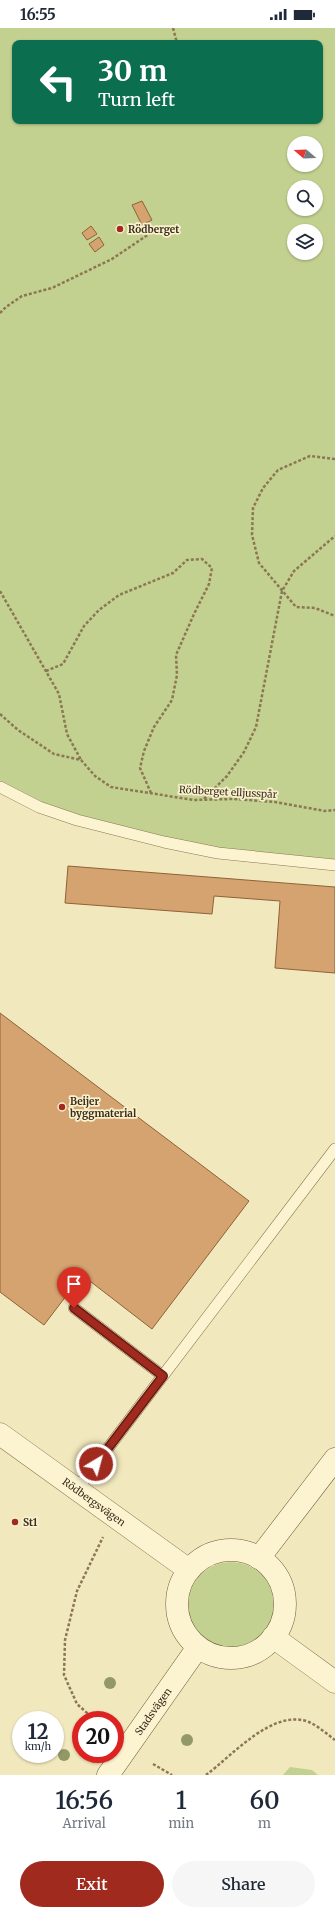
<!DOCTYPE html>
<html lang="en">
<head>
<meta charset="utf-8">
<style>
	:root { --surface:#fff; --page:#f6f6f7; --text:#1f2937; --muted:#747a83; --accent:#a12a1e }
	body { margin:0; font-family:Merriweather,serif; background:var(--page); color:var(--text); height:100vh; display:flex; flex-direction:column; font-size:15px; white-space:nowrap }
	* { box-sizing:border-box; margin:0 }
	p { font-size:13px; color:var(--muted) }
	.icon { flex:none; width:22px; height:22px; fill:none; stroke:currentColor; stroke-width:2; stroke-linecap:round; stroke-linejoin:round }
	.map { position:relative; height:1747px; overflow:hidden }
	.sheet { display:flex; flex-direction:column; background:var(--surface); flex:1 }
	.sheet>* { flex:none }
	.guide { position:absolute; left:12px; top:12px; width:311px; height:84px; border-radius:8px; box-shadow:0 1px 3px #0004; background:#0b6e4f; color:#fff; overflow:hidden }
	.needle { width:26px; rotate:289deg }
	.tools { position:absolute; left:287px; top:108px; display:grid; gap:8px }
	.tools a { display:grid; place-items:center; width:36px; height:36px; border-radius:50%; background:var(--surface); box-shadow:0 1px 3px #0004; font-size:20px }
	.speed { position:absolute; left:12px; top:1683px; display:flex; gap:8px; font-size:20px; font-weight:700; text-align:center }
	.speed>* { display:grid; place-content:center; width:52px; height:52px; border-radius:50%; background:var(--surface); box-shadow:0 1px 3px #0004; line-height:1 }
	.speed small { font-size:10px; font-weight:400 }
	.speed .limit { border:6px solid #d22; background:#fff; color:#111 }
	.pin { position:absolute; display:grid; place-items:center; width:34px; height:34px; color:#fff; margin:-41px -17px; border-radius:50% 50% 50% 0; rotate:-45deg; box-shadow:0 0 4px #0007 }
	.pin .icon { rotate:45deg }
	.me { position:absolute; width:44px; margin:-22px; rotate:37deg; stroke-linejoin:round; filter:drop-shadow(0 0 3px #0008) }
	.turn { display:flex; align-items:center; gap:14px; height:84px; padding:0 20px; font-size:18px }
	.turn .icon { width:52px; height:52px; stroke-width:2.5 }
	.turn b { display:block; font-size:28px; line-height:34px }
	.eta { display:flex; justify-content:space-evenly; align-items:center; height:68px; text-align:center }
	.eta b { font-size:24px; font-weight:600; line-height:28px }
	.primary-button { display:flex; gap:8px; margin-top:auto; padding:8px 20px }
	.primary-button a { flex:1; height:46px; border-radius:24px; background:var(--accent); color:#fff; font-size:16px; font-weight:600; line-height:46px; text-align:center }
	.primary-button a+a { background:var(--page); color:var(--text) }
	.status { display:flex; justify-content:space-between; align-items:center; height:28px; padding:0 20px; background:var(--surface); direction:ltr }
	.status svg { height:11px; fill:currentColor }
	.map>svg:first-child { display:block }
	.green { fill:#c3d190; fill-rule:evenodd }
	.building { fill:#d5a36f; stroke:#8e6238 }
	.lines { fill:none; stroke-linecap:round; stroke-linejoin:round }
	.lane-casing { stroke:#8c7754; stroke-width:12 }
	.street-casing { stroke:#8c7754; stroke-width:23 }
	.secondary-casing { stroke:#6e5838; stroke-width:23 }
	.path { stroke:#8c7754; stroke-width:2.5; stroke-dasharray:3 2; stroke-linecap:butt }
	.lane { stroke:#fcf4d1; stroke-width:11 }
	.street { stroke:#fcf4d1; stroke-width:22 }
	.secondary { stroke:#fcf4d1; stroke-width:22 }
	.tree { fill:#929966 }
	.route-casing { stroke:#691b14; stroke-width:10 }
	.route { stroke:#a12a1e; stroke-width:7 }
	.poi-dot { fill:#a12a1e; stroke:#f9f1ce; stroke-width:1.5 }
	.labels { text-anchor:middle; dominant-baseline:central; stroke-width:3.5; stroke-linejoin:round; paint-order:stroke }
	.poi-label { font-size:10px; font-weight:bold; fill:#3a2d1b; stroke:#f9f1ce; text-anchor:start }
	.street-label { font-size:10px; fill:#3a2d1b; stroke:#f9f1ce }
</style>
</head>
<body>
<div class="status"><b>16:55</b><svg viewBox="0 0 49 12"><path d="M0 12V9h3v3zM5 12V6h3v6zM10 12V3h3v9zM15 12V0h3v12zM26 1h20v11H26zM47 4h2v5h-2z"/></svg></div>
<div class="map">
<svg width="335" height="1747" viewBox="0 0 335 1747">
	<rect width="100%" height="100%" fill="#f2e8bd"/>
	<!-- green -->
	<path class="green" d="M0,0H335V837L218,825L77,792L0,759ZM15,15H320V93H15ZM294,115H316V137H294ZM294,159H316V181H294ZM294,203H316V225H294Z
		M188 1577a43 43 0 1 1 86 0a43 43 0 1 1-86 0Z
		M290,1739L312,1742L318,1747H283Z"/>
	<!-- building -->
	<path class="building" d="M142,173L152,192L142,197L132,177Z
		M91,198L97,206L87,212L82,205Z
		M99,209L104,217L95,224L89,216Z
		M68,838L335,859V945L275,940L280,873L214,868L212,886L65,875Z
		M0,985L249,1173L152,1301L82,1247L44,1297L0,1264Z"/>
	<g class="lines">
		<!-- lane casing -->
		<g class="lane-casing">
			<path id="lane" d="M0,759L39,779L77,792L164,814L218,825L335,837
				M74,1280L163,1348
				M77,1461L335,1121"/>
		</g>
		<!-- street casing -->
		<g class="street-casing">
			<g id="street">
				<path id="s1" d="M0,1406L189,1542"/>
				<path d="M273,1609L335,1654"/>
			</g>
		</g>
		<!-- secondary casing -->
		<g class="secondary-casing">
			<g id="secondary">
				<circle cx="231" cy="1576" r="54"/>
				<path d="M259,1530L335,1431"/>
				<path id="s2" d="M108,1747L198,1619"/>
			</g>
		</g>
		<!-- path -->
		<path class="path" d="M173,0L177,15
			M0,285L6,279L22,268L52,260L112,231L152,204
			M335,431L310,428L278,442L263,460L253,480L252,507L259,535L296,579L315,580L335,588
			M0,563L59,666L67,706L81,732
			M46,643L63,636L84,598L99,582L119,567L173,545L187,532L202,531L212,540L209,556L194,586L176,627L177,647L172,672L154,699L144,723L140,740L151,765
			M0,686L18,702L54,726L81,732L95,748L111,759L194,772L234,771L275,774L325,783L335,782
			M204,771L227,748L244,724L256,699L282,563L294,543L335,508
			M95,1692L77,1676L64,1647L65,1612L77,1563L103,1509
			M153,1736L172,1747
			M206,1747C233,1727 273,1680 309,1694C318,1698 327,1706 335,1712"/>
		<!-- lane -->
		<use href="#lane" class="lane"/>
		<!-- street -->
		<use href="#street" class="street"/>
		<!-- secondary -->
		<use href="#secondary" class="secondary"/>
	</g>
	<!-- trees -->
	<g class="tree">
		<circle cx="110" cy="1655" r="6"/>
		<circle cx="187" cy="1712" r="6"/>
		<circle cx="64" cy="1727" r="6"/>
	</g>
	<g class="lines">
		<!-- route casing -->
		<g class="route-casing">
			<path id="route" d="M74,1280L163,1348L96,1436"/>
		</g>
		<!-- route -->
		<use href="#route" class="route"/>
	</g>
	<!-- markers -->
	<g class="poi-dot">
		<circle cx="120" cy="201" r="4"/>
		<circle cx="62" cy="1079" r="4"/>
		<circle cx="15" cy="1494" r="4"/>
	</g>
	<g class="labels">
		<!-- poi labels -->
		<g class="poi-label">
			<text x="128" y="201">Rödberget</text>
			<text x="70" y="1073">Beijer<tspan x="70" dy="12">byggmaterial</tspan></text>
			<text x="23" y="1494">St1</text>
		</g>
		<!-- street labels -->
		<g class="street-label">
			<text transform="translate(228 764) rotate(3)">Rödberget elljusspår</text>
			<text stroke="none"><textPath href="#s1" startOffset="116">Rödbergsvägen</textPath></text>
			<text stroke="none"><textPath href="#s2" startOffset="78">Stadsvägen</textPath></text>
		</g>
	</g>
</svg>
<div class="tools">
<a><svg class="needle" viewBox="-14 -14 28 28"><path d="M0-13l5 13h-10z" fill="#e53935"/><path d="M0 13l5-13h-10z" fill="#747a83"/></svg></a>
<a><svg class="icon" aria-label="search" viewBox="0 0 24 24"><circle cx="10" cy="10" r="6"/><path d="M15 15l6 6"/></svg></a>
<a><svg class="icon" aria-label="layers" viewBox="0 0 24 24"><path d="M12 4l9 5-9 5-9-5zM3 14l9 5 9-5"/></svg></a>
</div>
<div class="speed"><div>12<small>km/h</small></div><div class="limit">20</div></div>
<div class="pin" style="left:74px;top:1280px;background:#d93025"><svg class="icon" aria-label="arrive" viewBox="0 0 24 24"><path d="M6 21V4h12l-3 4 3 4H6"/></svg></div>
<svg class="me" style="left:96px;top:1436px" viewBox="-20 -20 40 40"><circle r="17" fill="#a12a1e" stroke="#fff" stroke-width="3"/><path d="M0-11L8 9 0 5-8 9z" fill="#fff"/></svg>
<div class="guide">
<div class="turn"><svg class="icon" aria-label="left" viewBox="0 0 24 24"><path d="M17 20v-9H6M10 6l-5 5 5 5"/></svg><div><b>30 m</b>Turn left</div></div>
</div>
</div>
<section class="sheet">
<div class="eta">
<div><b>16:56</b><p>Arrival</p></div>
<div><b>1</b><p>min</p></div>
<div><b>60</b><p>m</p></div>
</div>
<div class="primary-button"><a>Exit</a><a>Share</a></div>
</section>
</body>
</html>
